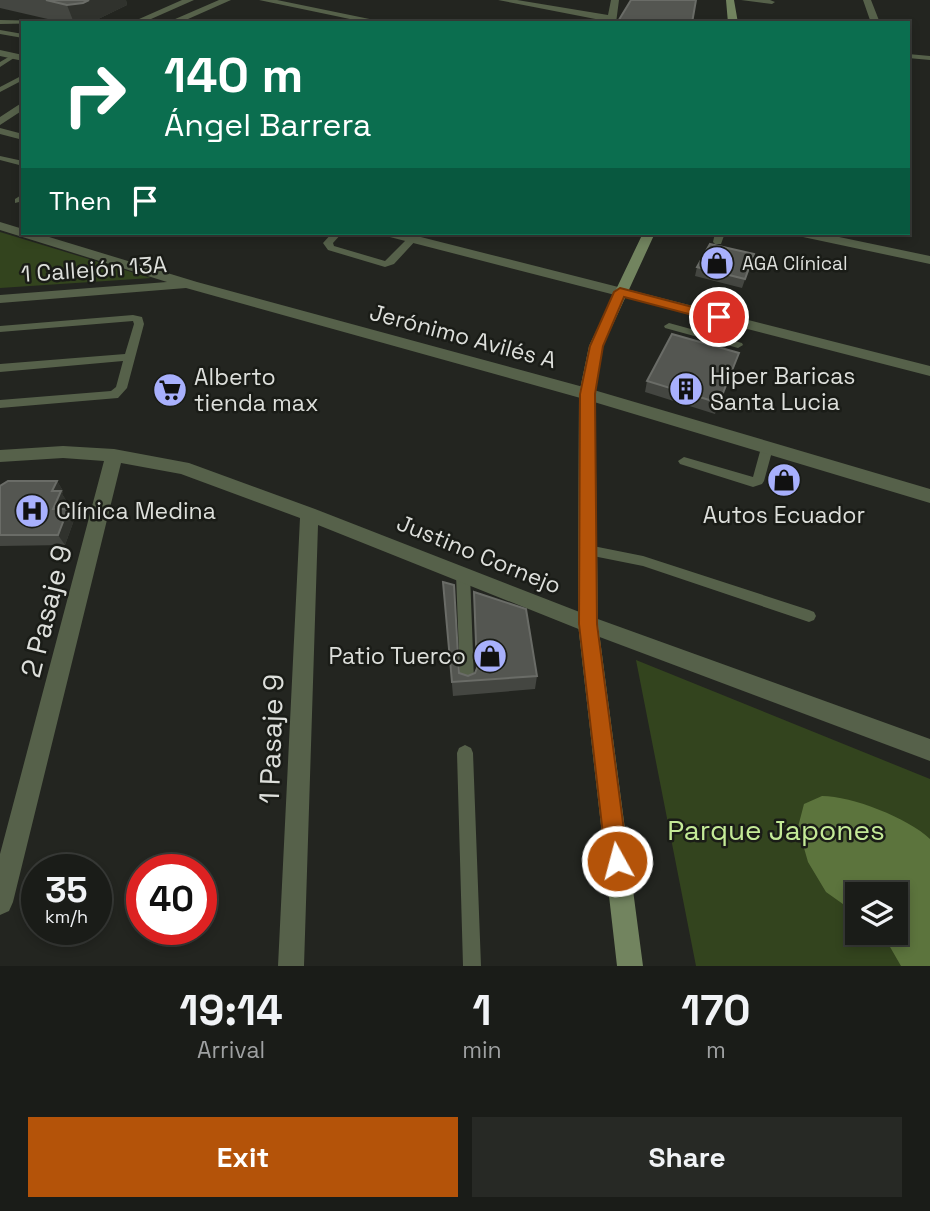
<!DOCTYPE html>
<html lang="en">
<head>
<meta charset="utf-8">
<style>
	:root { --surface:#1a1c18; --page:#272925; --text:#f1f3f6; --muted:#9fa1a2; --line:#383a37; --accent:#b45309 }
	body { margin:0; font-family:"Space Grotesk",sans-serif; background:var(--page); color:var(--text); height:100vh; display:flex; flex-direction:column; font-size:26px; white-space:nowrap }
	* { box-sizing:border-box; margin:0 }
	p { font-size:23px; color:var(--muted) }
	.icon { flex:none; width:38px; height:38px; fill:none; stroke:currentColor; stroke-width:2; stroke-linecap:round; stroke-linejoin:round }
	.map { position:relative; height:966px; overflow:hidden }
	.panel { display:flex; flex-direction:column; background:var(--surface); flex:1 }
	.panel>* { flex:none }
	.banner { position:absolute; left:21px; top:21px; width:889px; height:214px; border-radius:0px; box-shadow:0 4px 10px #0003,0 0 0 2px var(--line); background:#0b6e4f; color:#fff; overflow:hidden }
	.controls { position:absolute; left:845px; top:882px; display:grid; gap:14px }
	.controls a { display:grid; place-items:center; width:63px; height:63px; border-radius:0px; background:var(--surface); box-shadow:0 4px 10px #0003,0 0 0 2px var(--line); font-size:35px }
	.speed { position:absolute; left:21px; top:854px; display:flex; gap:14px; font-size:35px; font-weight:700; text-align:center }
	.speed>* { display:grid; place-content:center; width:91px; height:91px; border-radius:50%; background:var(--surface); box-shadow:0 4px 10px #0003,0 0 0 2px var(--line); line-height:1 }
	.speed small { font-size:18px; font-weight:400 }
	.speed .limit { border:10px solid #d22; background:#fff; color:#111 }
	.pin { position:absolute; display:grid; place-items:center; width:60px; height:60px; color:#fff; margin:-30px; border:4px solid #fff; border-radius:50%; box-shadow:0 2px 7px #0007 }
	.me { position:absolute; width:77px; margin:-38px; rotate:353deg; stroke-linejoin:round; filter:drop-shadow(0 0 5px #0008) }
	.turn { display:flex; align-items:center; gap:24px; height:147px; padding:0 28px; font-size:32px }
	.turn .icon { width:91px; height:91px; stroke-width:2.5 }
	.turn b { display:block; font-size:49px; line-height:60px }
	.then { display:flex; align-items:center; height:66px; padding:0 28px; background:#0003; gap:14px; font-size:26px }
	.eta { display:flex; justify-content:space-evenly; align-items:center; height:119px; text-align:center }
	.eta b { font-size:42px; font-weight:700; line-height:49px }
	.cta { display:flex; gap:14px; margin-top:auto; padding:14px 28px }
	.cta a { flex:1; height:80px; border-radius:0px; background:var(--accent); color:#fff; font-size:28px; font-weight:700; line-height:80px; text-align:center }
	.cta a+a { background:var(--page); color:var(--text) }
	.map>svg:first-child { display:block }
	.green { fill:#33441e; fill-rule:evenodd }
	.water { fill:#5c743d }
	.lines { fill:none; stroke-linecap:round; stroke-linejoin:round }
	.lane { fill:#56614a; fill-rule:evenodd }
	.street { fill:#56614a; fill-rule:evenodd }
	.secondary { fill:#72845f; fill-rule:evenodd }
	.wall { fill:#444641 }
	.shaded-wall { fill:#30322d }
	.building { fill:#545651; stroke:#6a6c67; stroke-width:2 }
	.route { fill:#b45309; stroke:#753606; stroke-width:2 }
	.labels { text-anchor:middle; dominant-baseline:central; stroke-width:5; stroke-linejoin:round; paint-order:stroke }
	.far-poi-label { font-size:19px; fill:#dddfdb; stroke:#1a1c17; text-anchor:start }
	.street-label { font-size:23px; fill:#dddfdb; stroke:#1a1c17 }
	.poi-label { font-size:23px; fill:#dddfdb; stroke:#1a1c17; text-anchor:start }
	.near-street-label { font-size:28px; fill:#dddfdb; stroke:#1a1c17 }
	.near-park-label { font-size:28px; fill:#c4ea97; stroke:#1a1c17 }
</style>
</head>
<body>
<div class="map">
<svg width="930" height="966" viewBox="0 0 930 966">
	<rect width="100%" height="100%" fill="#232520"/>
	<!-- green -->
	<path class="green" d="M0,232L151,278L0,288Z
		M636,660L930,779V966H696ZM858,894H896V933H858Z"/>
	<!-- water -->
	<path class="water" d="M822,796C852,796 908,818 930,839V966H901L882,933H896V894H858L857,914L826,892L808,862L798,827L804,804Z"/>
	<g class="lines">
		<!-- lane -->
		<path class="lane" d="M741,0H770L775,2L772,4Z
			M0,20L49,21L52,23L0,24Z
			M0,30L23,34V38L0,34Z
			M908,54L930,56V60L908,58Z
			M12,55L17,56L0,67V62Z
			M23,75V80L0,92V87Z
			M0,156L23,161V166L0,160Z
			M23,194V201L15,203V199Z
			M332,233H342L333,243L334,246L385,261L410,236L413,235L418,238L394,264L385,267L328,250L323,243Z
			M715,233H725L721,244H715L713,242Z
			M133,315L142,317L144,324L127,388L118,398L0,408V400L111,391L116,387L123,361L0,372V364L125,354L134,324L133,321L0,332V326Z
			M669,323L742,343L743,345L738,348L665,328L664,326Z
			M767,444L773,448L764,481L762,484L753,487L680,464L678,461L684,457L753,477L761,448Z
			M588,545L643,556L809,610L814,612L816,616L814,620L809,622L643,566L583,554L581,550L583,546Z
			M463,568L468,570L470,574L474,680L472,685L467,687L462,685L460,680L456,574L458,570Z
			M465,745L471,748L473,753L481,966H463L457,753L459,748Z"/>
		<!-- street -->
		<path class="street" d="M182,0H194L142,23H130Z
			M219,0H231L179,23H166Z
			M259,0H277L389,23H369Z
			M498,0H517L608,15L611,0H619L616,23Z
			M863,0H871L880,23H871Z
			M0,50L23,55V61L0,56Z
			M23,102V110L0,125V117Z
			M0,128L23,134V140L0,134Z
			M0,222L23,229V233H36L197,282L587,388L930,489V503L584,399L186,288L0,303V295L167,282L0,230Z
			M385,233H405L930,366V376L386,236Z
			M797,233H820L930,256V264L803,237Z
			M63,446L114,449L189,463L315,509L595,618L930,739V761L581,630L318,525L304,966H278L300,518L181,474L121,463L13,902L9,911L0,915V854L104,461L63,458L0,462V450Z"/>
		<!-- secondary -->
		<path class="secondary" d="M726,0H734L738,23H728Z
			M643,233H655L603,346L595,394L598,624L643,966H617L578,624L579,394L589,346Z"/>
	</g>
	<!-- wall -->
	<path class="wall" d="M0,0H126L127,5L90,23H65L0,8Z
		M586,233H607L605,237Z
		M754,254L742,288L695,276L697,267Z
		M739,353L715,414L645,392L647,381Z
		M57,481L63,491L62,494L67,502L64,509L74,520L65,545L0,546V486Z
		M443,582L459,673L468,676L475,673L476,669L474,592L537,676L535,689L453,696Z"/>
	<!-- shaded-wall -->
	<path class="shaded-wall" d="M89,0H126L127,5L90,23H74L67,5Z
		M57,481L63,491L62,494L67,502L60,520L53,509L52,491Z
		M68,509L74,520L65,545L58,535Z"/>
	<!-- building -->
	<path class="building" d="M46,0H89L83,3L67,5Z
		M631,0H696L692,23H617Z
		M710,244L754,254L745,279L697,267Z
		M672,334L739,353L719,403L647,381Z
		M8,481H57L52,491H61L53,509H68L58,535H0V486Z
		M443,582L454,585L459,673L468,676L475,673L477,668L474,592L526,609L537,676L452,682Z"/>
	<!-- route -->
	<path class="route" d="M620,288L723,315L725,317L719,322L624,297L603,346L595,394L597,624L628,861L625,869L617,872L609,869L606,861L579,624L580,394L590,346L614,292Z"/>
	<!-- icons -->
	<defs>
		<g id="shop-disc" transform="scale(1.75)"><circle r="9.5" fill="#a8b0fc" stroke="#1a1c17"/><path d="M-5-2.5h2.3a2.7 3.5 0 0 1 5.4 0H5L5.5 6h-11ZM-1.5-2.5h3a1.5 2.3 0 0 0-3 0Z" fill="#111"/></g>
		<g id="building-disc" transform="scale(1.75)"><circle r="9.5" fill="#a8b0fc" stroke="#1a1c17"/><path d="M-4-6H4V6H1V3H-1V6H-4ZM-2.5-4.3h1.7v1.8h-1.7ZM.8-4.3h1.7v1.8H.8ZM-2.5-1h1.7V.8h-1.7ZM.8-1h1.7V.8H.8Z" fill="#111"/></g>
		<g id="supermarket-disc" transform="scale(1.75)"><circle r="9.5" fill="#a8b0fc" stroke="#1a1c17"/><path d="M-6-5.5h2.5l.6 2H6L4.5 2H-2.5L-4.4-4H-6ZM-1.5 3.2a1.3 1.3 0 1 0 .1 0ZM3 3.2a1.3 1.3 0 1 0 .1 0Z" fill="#111"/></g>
		<g id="hospital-disc" transform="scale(1.75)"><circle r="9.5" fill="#a8b0fc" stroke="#1a1c17"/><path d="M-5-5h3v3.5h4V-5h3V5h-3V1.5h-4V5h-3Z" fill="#111"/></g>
	</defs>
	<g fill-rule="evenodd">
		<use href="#shop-disc" x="717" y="263"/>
		<use href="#building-disc" x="686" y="389"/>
		<use href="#supermarket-disc" x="170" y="390"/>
		<use href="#shop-disc" x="784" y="480"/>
		<use href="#hospital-disc" x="32" y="511"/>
		<use href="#shop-disc" x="490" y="656"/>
	</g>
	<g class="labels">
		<!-- far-poi labels -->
		<g class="far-poi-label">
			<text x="742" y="263">AGA Clínical</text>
		</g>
		<!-- street labels -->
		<g class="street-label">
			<text transform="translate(94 269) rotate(-4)">1 Callejón 13A</text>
			<text transform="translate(463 336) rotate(15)">Jerónimo Avilés A</text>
			<text transform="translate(479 554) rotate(22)">Justino Cornejo</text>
		</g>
		<!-- poi labels -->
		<g class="poi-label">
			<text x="710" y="376">Hiper Baricas<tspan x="710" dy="26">Santa Lucia</tspan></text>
			<text x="194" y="377">Alberto<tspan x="194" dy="26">tienda max</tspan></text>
			<text x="56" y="511">Clínica Medina</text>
			<text x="784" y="515" text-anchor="middle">Autos Ecuador</text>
			<text x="466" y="656" text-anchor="end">Patio Tuerco</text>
		</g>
		<!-- near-street labels -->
		<g class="near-street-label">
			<text transform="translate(46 611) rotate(-76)">2 Pasaje 9</text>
			<text transform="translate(271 739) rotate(-88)">1 Pasaje 9</text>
		</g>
		<!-- near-park labels -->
		<g class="near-park-label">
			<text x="776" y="830">Parque Japones</text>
		</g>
	</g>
</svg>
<div class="controls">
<a><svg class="icon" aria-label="layers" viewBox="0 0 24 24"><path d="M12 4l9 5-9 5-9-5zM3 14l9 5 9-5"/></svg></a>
</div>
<div class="speed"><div>35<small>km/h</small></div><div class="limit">40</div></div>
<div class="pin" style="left:719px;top:317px;background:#d93025"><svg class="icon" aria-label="arrive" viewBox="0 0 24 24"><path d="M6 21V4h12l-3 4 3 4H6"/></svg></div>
<svg class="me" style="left:617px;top:861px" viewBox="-20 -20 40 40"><circle r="17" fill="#b45309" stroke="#fff" stroke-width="3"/><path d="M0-11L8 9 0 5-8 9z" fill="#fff"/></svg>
<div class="banner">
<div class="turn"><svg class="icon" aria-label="right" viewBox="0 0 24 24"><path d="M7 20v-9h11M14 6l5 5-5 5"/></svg><div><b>140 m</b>Ángel Barrera</div></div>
<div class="then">Then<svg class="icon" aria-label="arrive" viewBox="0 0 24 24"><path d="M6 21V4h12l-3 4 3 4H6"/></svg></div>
</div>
</div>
<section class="panel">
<div class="eta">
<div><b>19:14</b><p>Arrival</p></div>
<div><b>1</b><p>min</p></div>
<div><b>170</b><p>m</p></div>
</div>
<div class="cta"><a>Exit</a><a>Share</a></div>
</section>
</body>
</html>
